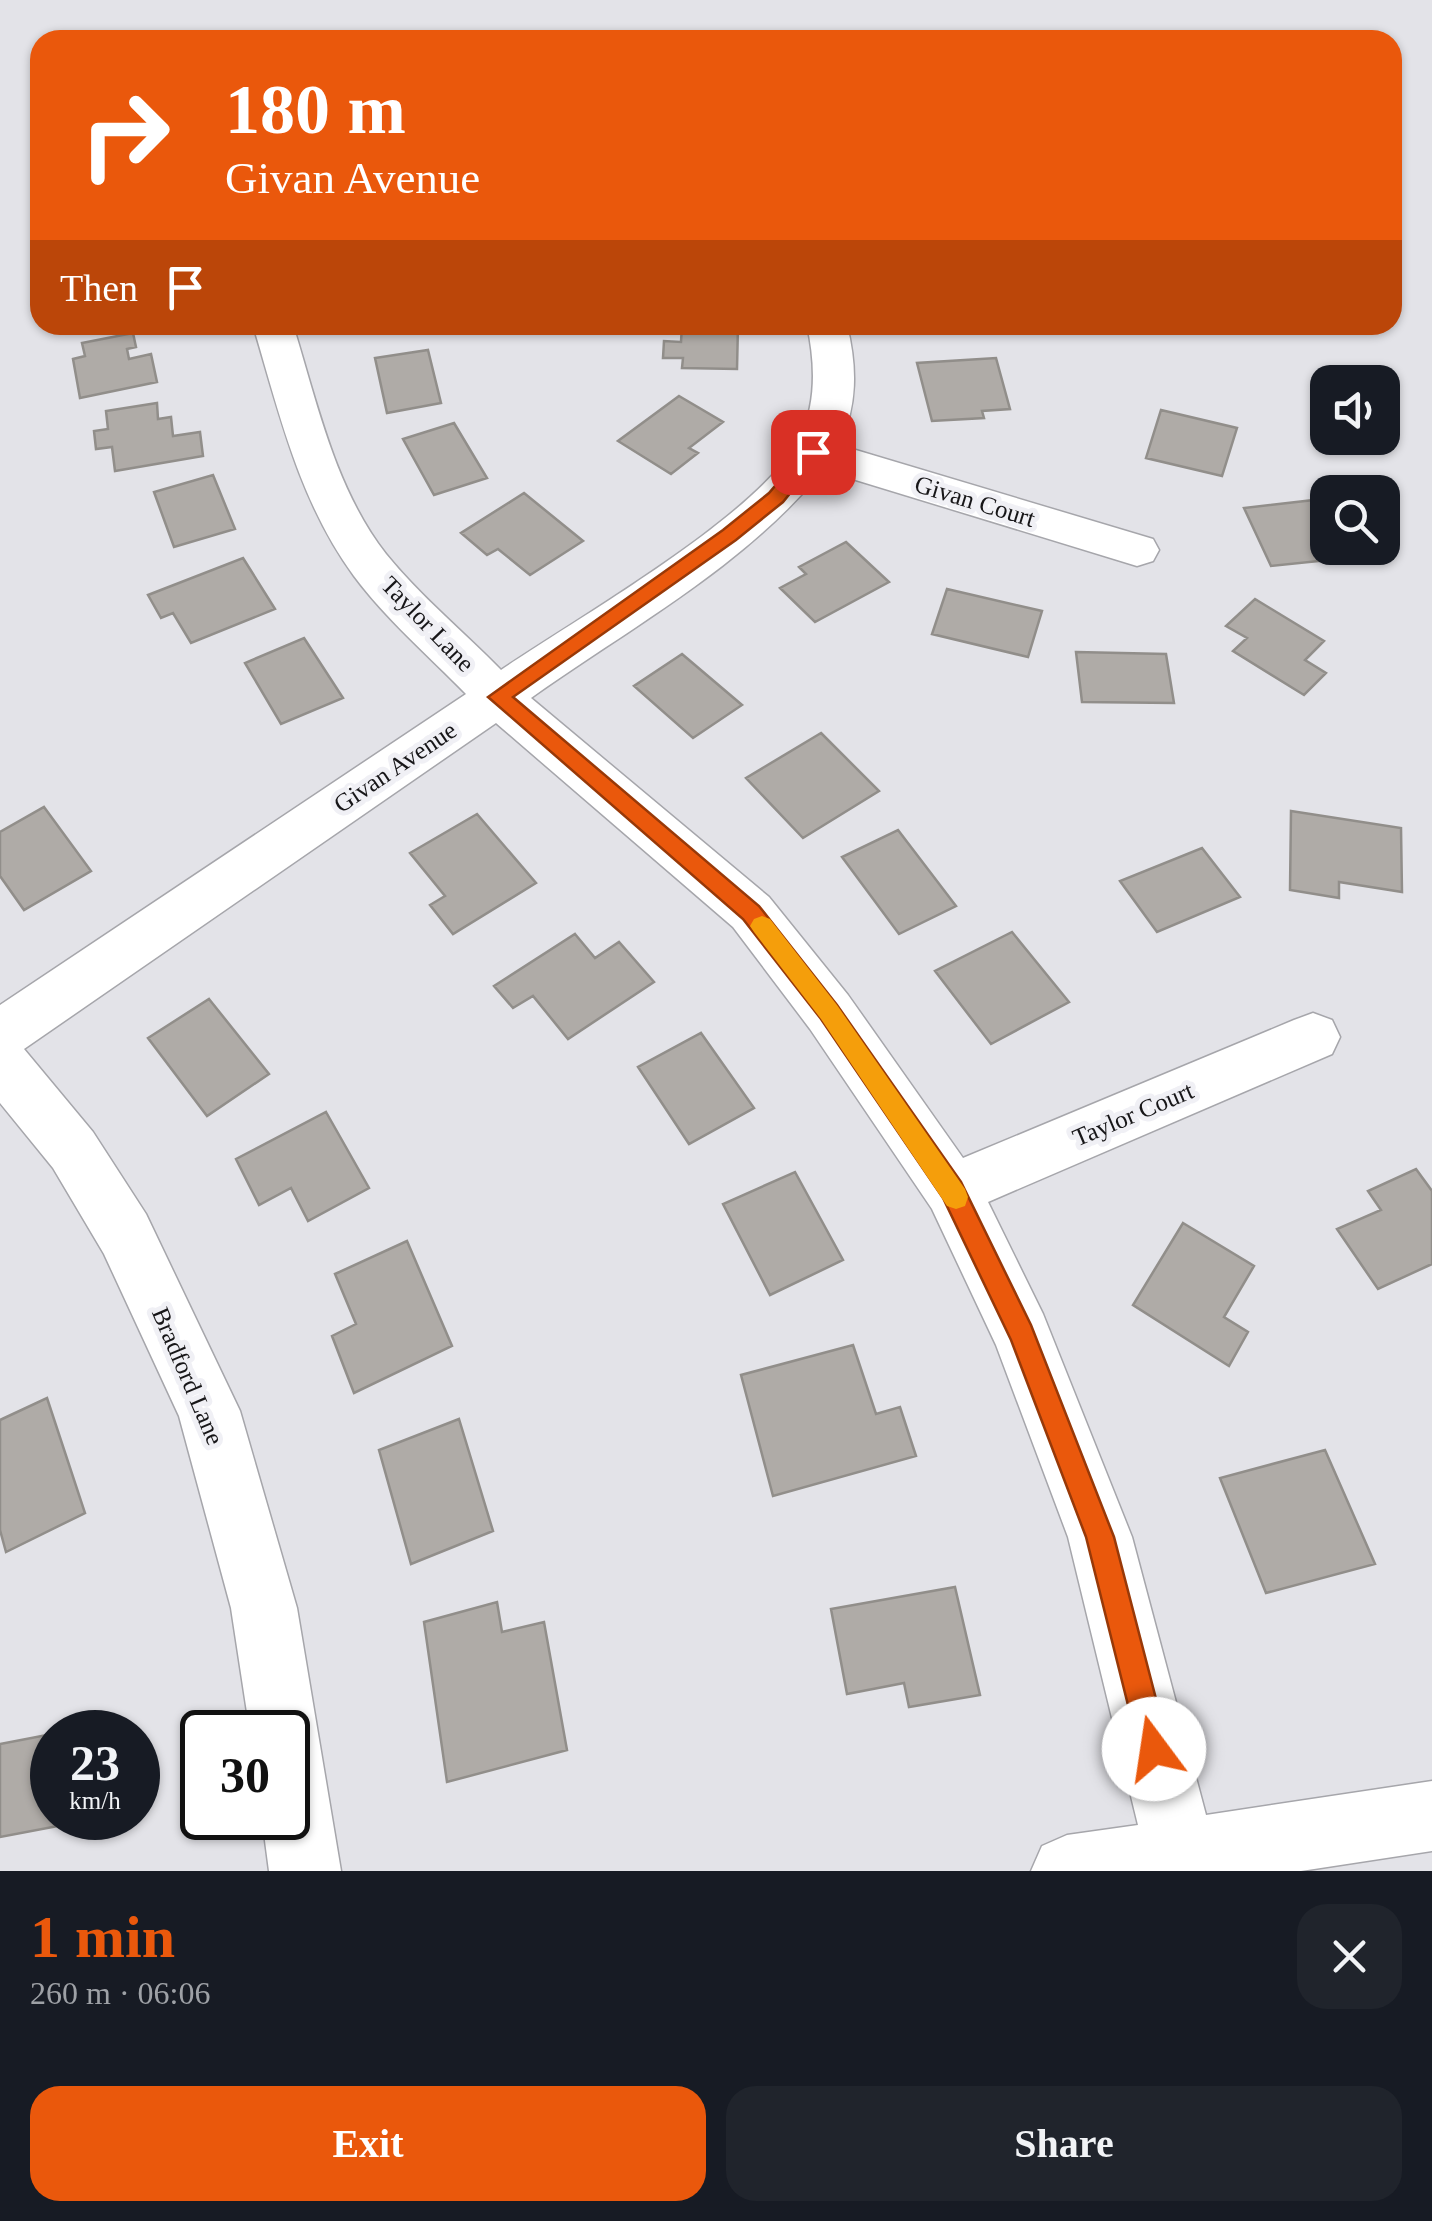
<!DOCTYPE html>
<html lang="en">
<head>
<meta charset="utf-8">
<style>
	:root { --surface:#171b24; --page:#20242c; --text:#f1f3f6; --muted:#9ea1a6; --accent:#ea580c }
	body { margin:0; font-family:"Times New Roman",serif; background:var(--page); color:var(--text); height:100vh; display:flex; flex-direction:column; font-size:38px; white-space:nowrap }
	* { box-sizing:border-box; margin:0 }
	p { font-size:32px; color:var(--muted) }
	.icon { flex:none; width:55px; height:55px; fill:none; stroke:currentColor; stroke-width:2; stroke-linecap:round; stroke-linejoin:round }
	.map { position:relative; height:1871px; overflow:hidden }
	.sheet { display:flex; flex-direction:column; background:var(--surface); flex:1 }
	.sheet>* { flex:none }
	.guide { position:absolute; left:30px; top:30px; width:1372px; height:305px; border-radius:30px; box-shadow:0 2px 8px #0004; background:#ea580c; color:#fff; overflow:hidden }
	.buttons { position:absolute; left:1310px; top:365px; display:grid; gap:20px }
	.buttons a { display:grid; place-items:center; width:90px; height:90px; border-radius:20px; background:var(--surface); box-shadow:0 2px 8px #0004; font-size:50px }
	.speed { position:absolute; left:30px; top:1710px; display:flex; gap:20px; font-size:50px; font-weight:700; text-align:center }
	.speed>* { display:grid; place-content:center; width:130px; height:130px; border-radius:50%; background:var(--surface); box-shadow:0 2px 8px #0004; line-height:1 }
	.speed small { font-size:25px; font-weight:400 }
	.speed .limit { border:5px solid #111; border-radius:15px; background:#fff; color:#111 }
	.pin { position:absolute; display:grid; place-items:center; width:85px; height:85px; color:#fff; margin:-42px; border-radius:20px; box-shadow:0 5px 15px #0006 }
	.me { position:absolute; width:110px; margin:-55px; rotate:346deg; stroke-linejoin:round; filter:drop-shadow(0 0 8px #0008) }
	.turn { display:flex; align-items:center; gap:35px; height:210px; padding:0 30px; font-size:45px }
	.turn .icon { width:130px; height:130px; stroke-width:2.5 }
	.turn b { display:block; font-size:70px; line-height:85px }
	.then { display:flex; align-items:center; height:95px; padding:0 30px; background:#0003; gap:20px; font-size:38px }
	.round { display:grid; place-items:center; flex:none; width:105px; height:105px; border-radius:30px; background:var(--page) }
	.overview { display:flex; align-items:center; justify-content:space-between; height:170px; padding:0 30px }
	h1 { font-size:60px; font-weight:700; line-height:75px; color:var(--accent) }
	.button { display:flex; gap:20px; margin-top:auto; padding:20px 30px }
	.button a { flex:1; height:115px; border-radius:30px; background:var(--accent); color:#fff; font-size:40px; font-weight:700; line-height:115px; text-align:center }
	.button a+a { background:var(--page); color:var(--text) }
	.map>svg:first-child { display:block }
	.building { fill:#afaba7; stroke:#918e8a; stroke-width:2.5 }
	.lines { fill:none; stroke-linecap:round; stroke-linejoin:round }
	.street-casing { stroke:#a6a6ab; stroke-width:3 }
	.street { fill:#fff; fill-rule:evenodd }
	.route { fill:#ea580c; stroke:#983908; stroke-width:2.5 }
	.slow { fill:#f59e0b }
	.labels { text-anchor:middle; dominant-baseline:central; stroke-width:10; stroke-linejoin:round; paint-order:stroke }
	.street-label { font-size:25px; fill:#171618; stroke:#f0f0f5 }
</style>
</head>
<body>
<div class="map">
<svg width="1432" height="1871" viewBox="0 0 1432 1871">
	<rect width="100%" height="100%" fill="#e3e3e8"/>
	<!-- building -->
	<path class="building" d="M682,325H738L737,369L682,368L683,358H663L664,341L681,342Z
		M133,333L136,347L127,349L129,359L151,354L157,382L80,398L73,359L85,356L82,343Z
		M428,350L441,403L387,413L375,358Z
		M996,358L1010,409L982,411L984,418L932,421L917,363Z
		M679,396L723,422L689,448L698,453L671,474L618,441Z
		M157,403L158,419L171,417L173,436L200,432L203,456L115,471L112,447L96,449L94,431L108,429L106,411Z
		M1161,410L1237,428L1222,476L1146,458Z
		M454,423L487,478L434,495L403,439Z
		M213,475L235,529L174,547L154,492Z
		M524,493L583,541L530,575L498,549L487,555L461,533Z
		M1323,499L1328,528L1314,529L1329,560L1271,566L1244,508Z
		M846,542L889,582L815,622L780,588L806,574L799,567Z
		M243,558L275,609L191,643L173,613L161,618L148,595Z
		M947,589L1042,611L1028,657L932,634Z
		M1255,599L1324,641L1305,660L1326,673L1304,695L1233,651L1247,638L1226,626Z
		M304,638L343,698L281,724L245,663Z
		M1076,652L1166,654L1174,703L1082,702Z
		M682,654L742,705L693,738L634,686Z
		M821,733L879,791L803,838L746,778Z
		M44,807L91,871L24,910L0,876V832Z
		M1291,811L1401,828L1402,892L1339,882V898L1290,890Z
		M477,814L536,883L453,934L430,905L445,896L410,853Z
		M898,830L956,906L899,934L842,857Z
		M1202,848L1240,897L1157,932L1120,881Z
		M1012,932L1069,1002L991,1044L935,971Z
		M575,934L595,958L619,942L654,982L568,1039L533,996L513,1008L494,986Z
		M209,999L269,1074L207,1116L148,1038Z
		M701,1033L754,1108L689,1144L638,1067Z
		M326,1112L369,1188L308,1221L291,1188L259,1205L236,1159Z
		M1416,1169L1432,1191V1264L1378,1289L1337,1229L1381,1210L1368,1191Z
		M795,1172L843,1260L770,1295L723,1204Z
		M1183,1223L1254,1266L1224,1317L1248,1332L1229,1366L1133,1305Z
		M407,1241L452,1346L354,1393L332,1336L356,1324L335,1274Z
		M853,1345L876,1414L900,1407L916,1456L773,1496L741,1375Z
		M47,1398L85,1513L6,1552L0,1530V1420Z
		M459,1419L493,1531L411,1564L379,1450Z
		M1325,1450L1375,1564L1266,1593L1220,1478Z
		M955,1587L980,1695L909,1707L904,1683L847,1694L831,1609Z
		M497,1602L502,1632L544,1622L567,1750L447,1782L424,1622Z
		M52,1734V1818H100L0,1837V1744Z"/>
	<g class="lines">
		<!-- street casing -->
		<g class="street-casing">
			<path id="street" d="M253,325H293C317,402 335,489 386,554C420,596 464,632 501,670C574,620 765,512 800,437C817,402 815,362 807,325H847C857,366 858,406 839,445L1153,539L1159,550L1153,561L1137,566L823,470C745,566 631,627 531,698L769,897L848,995L963,1158L1294,1020L1313,1013L1332,1020L1340,1037L1332,1054L988,1202L1043,1314L1132,1537L1206,1815L1432,1781V1851L1301,1871H1031L1042,1846L1067,1835L1138,1825L1068,1537L996,1345L932,1209L810,1029L733,927L496,723L24,1049L93,1132L146,1214L240,1411L297,1608L341,1871H269L262,1818H288V1732H250L231,1608L179,1416L104,1254L53,1168L0,1103V1005L466,694C429,656 385,618 354,576C299,501 279,412 253,325Z"/>
		</g>
		<!-- street -->
		<use href="#street" class="street"/>
	</g>
	<!-- route -->
	<path class="route" d="M813,446L823,452L783,502L736,540L513,697L759,906L837,1005L961,1182L1031,1325L1114,1537L1169,1749L1165,1760L1154,1764L1144,1760L1139,1749L1086,1537L1011,1340L943,1198L821,1019L743,919L488,697L723,530L769,493L807,448Z"/>
	<!-- slow -->
	<path class="slow" d="M762,916L770,919L837,1005L965,1189L968,1197L965,1206L956,1209L947,1206L821,1019L754,932L750,926L754,919Z"/>
	<g class="labels">
		<!-- street labels -->
		<g class="street-label">
			<text transform="translate(975 501) rotate(17)">Givan Court</text>
			<text transform="translate(428 624) rotate(46)">Taylor Lane</text>
			<text transform="translate(395 767) rotate(-34)">Givan Avenue</text>
			<text transform="translate(1133 1114) rotate(-23)">Taylor Court</text>
			<text transform="translate(188 1376) rotate(67)">Bradford Lane</text>
		</g>
	</g>
</svg>
<div class="buttons">
<a><svg class="icon" aria-label="sound" viewBox="0 0 24 24"><path d="M4 9h4l5-4v14l-5-4H4zM17 9q2 3 0 6"/></svg></a>
<a><svg class="icon" aria-label="search" viewBox="0 0 24 24"><circle cx="10" cy="10" r="6"/><path d="M15 15l6 6"/></svg></a>
</div>
<div class="speed"><div>23<small>km/h</small></div><div class="limit">30</div></div>
<div class="pin" style="left:813px;top:452px;background:#d93025"><svg class="icon" aria-label="arrive" viewBox="0 0 24 24"><path d="M6 21V4h12l-3 4 3 4H6"/></svg></div>
<svg class="me" style="left:1154px;top:1749px" viewBox="-20 -20 40 40"><circle r="19" fill="#fff"/><path d="M0-13L10 11 0 6-10 11z" fill="#ea580c"/></svg>
<div class="guide">
<div class="turn"><svg class="icon" aria-label="right" viewBox="0 0 24 24"><path d="M7 20v-9h11M14 6l5 5-5 5"/></svg><div><b>180 m</b>Givan Avenue</div></div>
<div class="then">Then<svg class="icon" aria-label="arrive" viewBox="0 0 24 24"><path d="M6 21V4h12l-3 4 3 4H6"/></svg></div>
</div>
</div>
<section class="sheet">
<div class="overview"><div><h1>1 min</h1><p>260 m · 06:06</p></div><a class="round"><svg class="icon" aria-label="close" viewBox="0 0 24 24"><path d="M6 6l12 12M18 6L6 18"/></svg></a></div>
<div class="button"><a>Exit</a><a>Share</a></div>
</section>
</body>
</html>
